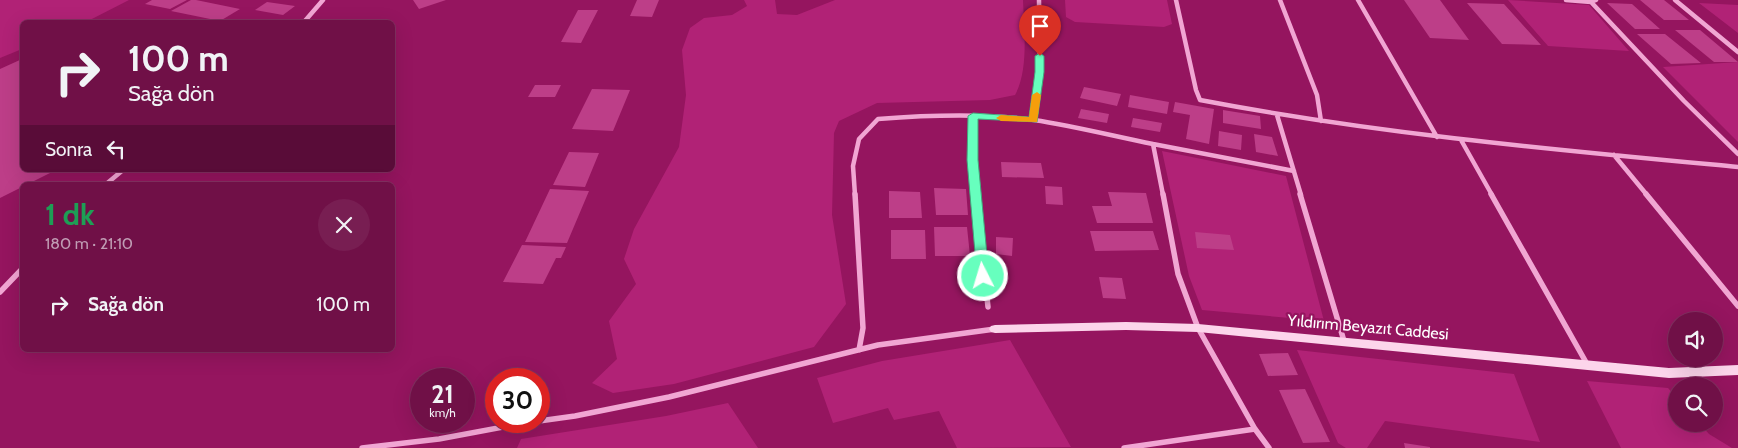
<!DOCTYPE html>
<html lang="tr">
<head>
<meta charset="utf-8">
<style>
	:root { --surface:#701047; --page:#781e52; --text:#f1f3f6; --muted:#c09db4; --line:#823060 }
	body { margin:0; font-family:Cabin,sans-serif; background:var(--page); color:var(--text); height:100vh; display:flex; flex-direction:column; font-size:19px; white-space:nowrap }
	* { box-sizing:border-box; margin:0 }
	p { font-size:16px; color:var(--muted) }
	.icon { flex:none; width:28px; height:28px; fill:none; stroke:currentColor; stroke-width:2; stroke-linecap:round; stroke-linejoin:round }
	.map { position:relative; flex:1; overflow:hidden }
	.drawer { position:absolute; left:20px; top:182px; width:375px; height:170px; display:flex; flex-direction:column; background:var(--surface); border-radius:8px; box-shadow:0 5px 20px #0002,0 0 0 1px var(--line) }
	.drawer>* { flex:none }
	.top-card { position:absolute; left:20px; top:20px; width:375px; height:152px; border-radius:8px; box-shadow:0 5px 20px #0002,0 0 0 1px var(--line); background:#701047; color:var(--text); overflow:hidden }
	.tools { position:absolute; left:1668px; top:312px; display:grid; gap:10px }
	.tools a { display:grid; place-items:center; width:55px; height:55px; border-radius:50%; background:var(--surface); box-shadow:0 5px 20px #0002,0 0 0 1px var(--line); font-size:25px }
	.speed { position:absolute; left:410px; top:368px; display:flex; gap:10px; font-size:25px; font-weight:700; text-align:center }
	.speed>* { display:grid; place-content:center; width:65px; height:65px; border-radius:50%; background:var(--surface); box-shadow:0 5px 20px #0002,0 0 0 1px var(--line); line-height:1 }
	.speed small { font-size:12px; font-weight:400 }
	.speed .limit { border:8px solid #d22; background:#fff; color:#111 }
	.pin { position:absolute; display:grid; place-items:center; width:42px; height:42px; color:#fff; margin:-51px -21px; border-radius:50% 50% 50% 0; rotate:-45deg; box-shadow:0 0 5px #0007 }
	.pin .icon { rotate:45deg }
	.me { position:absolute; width:55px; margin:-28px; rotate:355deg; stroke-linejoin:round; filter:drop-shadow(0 0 4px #0008) }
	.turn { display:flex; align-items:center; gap:18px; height:105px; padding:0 25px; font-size:22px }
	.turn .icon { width:65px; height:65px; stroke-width:2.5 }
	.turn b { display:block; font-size:35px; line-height:42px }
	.then { display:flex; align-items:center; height:48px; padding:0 25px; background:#0003; gap:10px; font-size:19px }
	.round { display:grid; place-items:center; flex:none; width:52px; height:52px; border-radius:26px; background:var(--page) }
	.headline { display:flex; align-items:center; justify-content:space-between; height:85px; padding:0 25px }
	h1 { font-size:30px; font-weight:800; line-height:38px; color:#1e9e55 }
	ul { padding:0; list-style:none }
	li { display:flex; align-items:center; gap:15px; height:75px; padding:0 25px }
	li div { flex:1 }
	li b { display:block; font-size:19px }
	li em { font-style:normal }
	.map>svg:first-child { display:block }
	.green { fill:#b12276 }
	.building { fill:#bd3e88 }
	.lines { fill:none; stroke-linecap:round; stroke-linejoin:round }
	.street-far1 { stroke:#f1a6d3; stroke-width:4.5 }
	.street { stroke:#f1a6d3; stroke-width:5.5 }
	.secondary { fill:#fcd5eb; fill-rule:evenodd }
	.route { fill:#67ffbe; stroke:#43a67c }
	.slow { fill:#f59e0b }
	.labels { text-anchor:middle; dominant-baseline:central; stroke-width:4.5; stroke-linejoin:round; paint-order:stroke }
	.street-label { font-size:16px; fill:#fff; stroke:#95155f }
</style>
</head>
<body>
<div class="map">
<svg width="1738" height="448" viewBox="0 0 1738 448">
	<rect width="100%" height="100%" fill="#95155f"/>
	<!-- green -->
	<path class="green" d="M0,0H129L86,22H22V49L0,58Z
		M744,0H775L777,14L797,15L835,0H1023C1024,28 1029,70 1015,95L990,100L877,103L839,121L834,133L832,215L846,304L814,347L674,384L613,393L592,383L617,359L609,321L636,284L624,259L634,229L679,147L686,95L682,50L690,28L704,18L732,15L747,6Z
		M1065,0H1167L1172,24L1164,27L1075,22L1066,17Z
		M1508,0L1589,5L1629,51L1548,46Z
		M1699,3L1738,5V33Z
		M1738,62V142L1663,67Z
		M1162,151L1286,176L1324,321L1202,310L1189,276Z
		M1010,340L1071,447L957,448L939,411L894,420L888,408L833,423L817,378L882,361Z
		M1297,350L1514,374L1540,442L1385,421L1367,448H1346L1338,443Z
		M1587,381L1668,388L1676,397V424H1700L1709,434L1732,448H1621Z
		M728,403L758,448H517L521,439L666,416Z"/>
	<!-- building -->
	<path class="building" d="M152,0H187L170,9L145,4Z
		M191,0H196L240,9L220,21L171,11Z
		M413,0H446L419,9Z
		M637,0H659L652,17L630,16Z
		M1404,0H1440L1469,40L1430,38Z
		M1640,0H1664L1689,20H1664Z
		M267,2L295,6L283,15L255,10Z
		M1467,3L1504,4L1541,45L1502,44Z
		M1607,3L1632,4L1660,29H1635Z
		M578,10H598L581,43L561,42Z
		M1675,30H1700L1738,62H1714Z
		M1637,34H1665L1701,63L1671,64Z
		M22,59V170H56L0,198V69Z
		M535,85H561L555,97H528Z
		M1084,87L1121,94L1117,106L1080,98Z
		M592,89L630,90L613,131L572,129Z
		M1130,95L1169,102L1167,114L1128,107Z
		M1175,102L1214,109L1209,144L1186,139L1190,115L1173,112Z
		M1081,109L1109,114L1107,123L1078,118Z
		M1223,110L1260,116L1261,129L1223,123Z
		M1133,118L1162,123L1160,132L1131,127Z
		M1219,131L1242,135L1241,150L1218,146Z
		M1254,134L1272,137L1278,156L1256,152Z
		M569,152L599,153L585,187L553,185Z
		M1001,162L1041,163L1044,178L1002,177Z
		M1045,186L1062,187L1063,205L1046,204Z
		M934,188L966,189L968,215H936Z
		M550,189L589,191L567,243L525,242Z
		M889,191L920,192L922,218H889Z
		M1108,192L1146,193L1153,223H1097L1092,206H1112Z
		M934,227H967L970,256H935Z
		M891,230H925L926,259H891Z
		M1090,231H1153L1159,250L1095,251Z
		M1195,232L1230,235L1234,250L1197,248Z
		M996,237L1013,238L1012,256L996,254Z
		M522,245L566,247L561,258H556L543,284L503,282Z
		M1099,277L1122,278L1126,299L1103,298Z
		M1288,353L1298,375L1268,376L1259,354Z
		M1305,389L1330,442L1303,443L1279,390Z
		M1404,443L1430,447V448H1405Z"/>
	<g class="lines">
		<!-- street-far1 -->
		<path class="street-far1" d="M1176,0L1196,90L1200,100C1378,134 1558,150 1738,167
			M1280,0L1317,95L1321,121
			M1358,0L1437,137
			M1566,0L1591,2L1596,0
			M1675,0L1738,52
			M1591,2L1684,101L1738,154
			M304,22L323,0
			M1277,115L1301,195
			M973,116V161L977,195
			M1033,120L1040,72L1039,0
			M1461,140L1492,195
			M1614,155L1647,195
			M105,185L123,170
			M855,195L853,166L859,139L878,119C929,115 983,113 1034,120C1074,126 1113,136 1153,144
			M1163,195L1153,144L1294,171"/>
		<!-- street -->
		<path class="street" d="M855,194L863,328L859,350
			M976,194L988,307
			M1163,194L1178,274L1198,328L1255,429L1269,448
			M1300,194L1344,341
			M1491,194L1587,364
			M1646,194L1738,306
			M0,292L22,269
			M539,421L575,416L669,397L878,345L995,329
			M362,448L439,439L535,421
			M1124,448L1255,429"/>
		<!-- secondary -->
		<path class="secondary" d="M1126,322L1198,324L1669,368L1738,365V375L1669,378L1198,332L1126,330L995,333L991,332L989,329L991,326L995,325Z"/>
	</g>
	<!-- route -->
	<path class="route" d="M1040,53L1044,56V72L1037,122L978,119V160L989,276L983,280L977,276L967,160L968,116L973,113L1029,117L1035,72V56Z"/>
	<!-- slow -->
	<path class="slow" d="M1037,92L1041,95L1037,122L1001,121L996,118L1001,115L1029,117L1032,95Z"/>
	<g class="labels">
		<!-- street labels -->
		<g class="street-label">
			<text transform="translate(1368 327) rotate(5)">Yıldırım Beyazıt Caddesi</text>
		</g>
	</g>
</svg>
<div class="tools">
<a><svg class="icon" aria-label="sound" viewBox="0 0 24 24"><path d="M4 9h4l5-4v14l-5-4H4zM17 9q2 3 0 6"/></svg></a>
<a><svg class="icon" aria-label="search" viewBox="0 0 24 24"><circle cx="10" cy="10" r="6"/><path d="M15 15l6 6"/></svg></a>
</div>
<div class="speed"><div>21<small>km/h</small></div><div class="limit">30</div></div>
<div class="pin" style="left:1040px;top:56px;background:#d93025"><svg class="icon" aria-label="arrive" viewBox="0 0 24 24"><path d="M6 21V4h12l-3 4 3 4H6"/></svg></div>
<svg class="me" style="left:983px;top:276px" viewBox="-20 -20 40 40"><circle r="17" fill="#67ffbe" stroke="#fff" stroke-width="3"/><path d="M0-11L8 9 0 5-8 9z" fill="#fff"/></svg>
<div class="top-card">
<div class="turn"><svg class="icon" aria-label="right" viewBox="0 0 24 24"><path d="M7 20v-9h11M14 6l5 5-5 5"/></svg><div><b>100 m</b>Sağa dön</div></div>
<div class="then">Sonra<svg class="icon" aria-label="left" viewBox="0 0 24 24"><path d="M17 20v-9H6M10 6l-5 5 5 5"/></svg></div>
</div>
<section class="drawer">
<div class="headline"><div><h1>1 dk</h1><p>180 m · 21:10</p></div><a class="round"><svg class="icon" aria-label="close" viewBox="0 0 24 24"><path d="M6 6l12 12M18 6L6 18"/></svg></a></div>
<ul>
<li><svg class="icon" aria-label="right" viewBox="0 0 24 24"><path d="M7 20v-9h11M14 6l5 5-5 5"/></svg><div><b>Sağa dön</b></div><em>100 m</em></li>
</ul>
</section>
</div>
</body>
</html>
